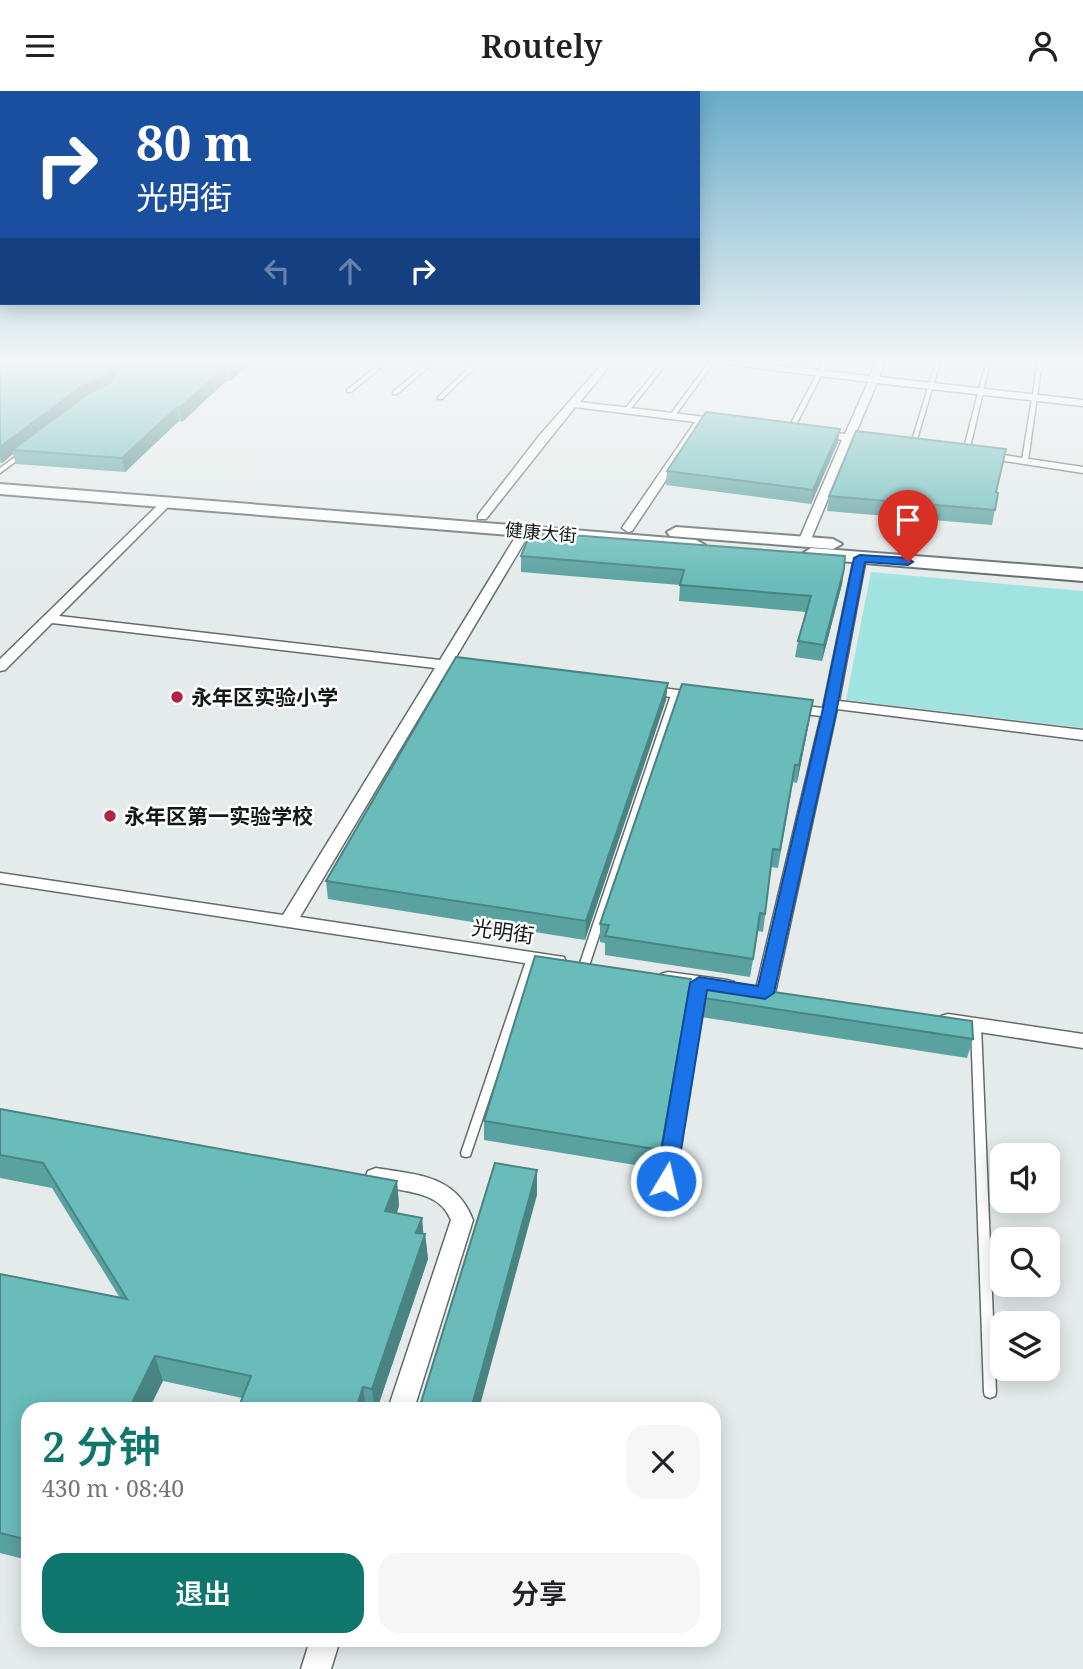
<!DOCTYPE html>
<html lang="zh">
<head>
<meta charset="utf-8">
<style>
	:root { --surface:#fff; --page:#f6f6f6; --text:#202124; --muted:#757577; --accent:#0f766e }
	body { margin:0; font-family:"Noto Serif","Noto Sans SC",serif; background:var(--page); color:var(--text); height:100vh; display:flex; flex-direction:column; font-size:26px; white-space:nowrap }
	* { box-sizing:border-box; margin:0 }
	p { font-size:23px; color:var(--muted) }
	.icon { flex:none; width:38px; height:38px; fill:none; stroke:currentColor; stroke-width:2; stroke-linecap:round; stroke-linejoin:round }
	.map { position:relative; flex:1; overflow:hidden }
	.side { position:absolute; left:21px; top:1311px; width:700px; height:245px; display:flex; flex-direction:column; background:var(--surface); border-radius:21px; box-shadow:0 4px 18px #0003 }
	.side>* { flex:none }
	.banner { position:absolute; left:0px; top:0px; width:700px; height:214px; box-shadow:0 4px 18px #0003; background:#1a4fa0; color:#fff; overflow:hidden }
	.tools { position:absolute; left:990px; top:1052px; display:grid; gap:14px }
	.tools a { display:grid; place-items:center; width:70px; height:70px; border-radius:14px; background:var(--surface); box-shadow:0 4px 18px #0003; font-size:35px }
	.pin { position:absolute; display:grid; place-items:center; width:60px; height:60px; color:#fff; margin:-72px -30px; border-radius:50% 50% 50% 0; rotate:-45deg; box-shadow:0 0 7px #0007 }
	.pin .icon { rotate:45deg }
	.me { position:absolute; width:77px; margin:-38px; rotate:9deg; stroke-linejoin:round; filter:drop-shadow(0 0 5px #0008) }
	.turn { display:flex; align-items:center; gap:24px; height:147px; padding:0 21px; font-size:32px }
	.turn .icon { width:91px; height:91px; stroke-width:2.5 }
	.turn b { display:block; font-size:49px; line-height:60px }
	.lanes { display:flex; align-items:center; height:66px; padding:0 21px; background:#0003; justify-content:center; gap:35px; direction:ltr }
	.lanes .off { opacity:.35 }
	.round { display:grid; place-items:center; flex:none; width:74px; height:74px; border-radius:21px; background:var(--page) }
	.headline { display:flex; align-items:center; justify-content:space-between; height:119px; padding:0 21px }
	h1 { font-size:42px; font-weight:600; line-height:52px; color:var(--accent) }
	.primary-button { display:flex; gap:14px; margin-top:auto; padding:14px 21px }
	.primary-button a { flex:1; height:80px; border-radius:21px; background:var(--accent); color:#fff; font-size:28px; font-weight:600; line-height:80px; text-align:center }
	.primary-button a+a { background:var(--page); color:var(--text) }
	header { display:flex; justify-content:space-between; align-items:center; height:91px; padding:0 21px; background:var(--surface); font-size:32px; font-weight:600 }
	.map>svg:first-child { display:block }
	.green { fill:#a1e3e0 }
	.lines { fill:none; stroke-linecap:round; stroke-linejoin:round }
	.service-casing { stroke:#656b6b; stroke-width:3 }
	.minor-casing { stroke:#656b6b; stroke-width:3 }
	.secondary-casing { stroke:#656b6b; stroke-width:4 }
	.service { fill:#fff; fill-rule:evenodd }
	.minor { fill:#fff; fill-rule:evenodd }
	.secondary { fill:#fff; fill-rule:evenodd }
	.wall { fill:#5aa2a0 }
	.shaded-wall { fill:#4a8482 }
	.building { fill:#69bcba; stroke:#4a8482; stroke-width:2 }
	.route { fill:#1a73e8; stroke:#114b97; stroke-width:2 }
	.poi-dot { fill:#b52348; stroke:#fff; stroke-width:2.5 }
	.labels { text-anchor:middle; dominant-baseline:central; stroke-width:5; stroke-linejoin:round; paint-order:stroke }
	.far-street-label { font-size:18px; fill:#161818; stroke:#fff }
	.poi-label { font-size:21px; font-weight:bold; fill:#161818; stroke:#fff; text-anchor:start }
	.street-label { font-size:21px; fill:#161818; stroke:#fff }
</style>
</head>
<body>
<header><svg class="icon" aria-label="menu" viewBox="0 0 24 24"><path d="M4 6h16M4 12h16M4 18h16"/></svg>Routely<svg class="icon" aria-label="person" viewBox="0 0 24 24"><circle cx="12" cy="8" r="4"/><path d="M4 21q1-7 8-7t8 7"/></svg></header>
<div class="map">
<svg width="1083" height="1578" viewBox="0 0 1083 1578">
	<rect width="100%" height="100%" fill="#e4ebea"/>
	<!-- green -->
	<path class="green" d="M871,481L1083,500V637L846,609Z"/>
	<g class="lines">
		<!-- service casing -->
		<g class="service-casing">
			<path id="service" d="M382,271H387L351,301H347V299Z
				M429,271H434L397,303H393V301Z
				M475,271H480L442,308H438V306Z
				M663,271H668L628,321H624V319Z
				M709,271H714L674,326H670V324Z
				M823,271H828L793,340L788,341L787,340Z
				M936,271H940L915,355L910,356Z
				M986,271H990L969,361L966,363L963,361Z
				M1038,271H1042L1028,369L1025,371L1022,369Z
				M22,361L27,362L0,382V377Z
				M672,601H678L679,603L589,875L587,877H581L579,875Z
				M532,864L537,867L471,1062L470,1065L466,1066L462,1065L461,1062L527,867Z
				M699,889L702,890L704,892L672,1090L670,1093L666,1094L662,1093L660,1090L694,892L696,890Z
				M976,930L980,932L981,934L996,1301L995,1305L990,1307L985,1305L984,1301L971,934L972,932Z"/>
		</g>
		<!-- minor casing -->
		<g class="minor-casing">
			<path id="minor" d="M604,271H613L580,311L722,328L727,331L722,334L704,332L632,440L628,441L622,437L695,331L575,316L486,428H478V424L539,345Z
				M711,271H744L870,285L876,271H885L879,286L1083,309V315L877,292L855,344L880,350L875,353L852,350L810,451L804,455L798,451L842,349L811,343L816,340L845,343L868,291Z
				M983,361L1083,376V382L979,366V362Z
				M163,409L173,411L59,525L440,569L519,440L529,437L531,440L453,571L472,573L479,577L472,581L448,578L300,826L557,865L564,866L566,871L564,876L557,877L0,792V782L283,824L435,577L52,532L5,579L0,580V568Z
				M860,463L866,467L839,610L1083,639V649L837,618L775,902L772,907H758L755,902L821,625L788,621L781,617L788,613L823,617L854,467Z
				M646,595L701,602L708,606L701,610L641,602L639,599Z
				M668,881L727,889L734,891L737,896L734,901L727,903L661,893L658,888L661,883Z
				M948,923L1083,943V957L941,935L938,930L941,925Z
				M376,1077C418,1084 456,1084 473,1129L414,1318H388L451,1129C438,1096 396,1102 368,1092L365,1086L368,1080Z
				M310,1549H340L331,1578H301Z"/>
		</g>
		<!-- secondary casing -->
		<g class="secondary-casing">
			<path id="secondary" d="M0,393L696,449L705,454L696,459L0,403Z
				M676,436L833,448L842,453L833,458L670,445L667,441Z
				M811,457L1083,478V490L804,467L802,463Z"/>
		</g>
		<!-- service -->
		<use href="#service" class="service"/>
		<!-- minor -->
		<use href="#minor" class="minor"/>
		<!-- secondary -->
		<use href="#secondary" class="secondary"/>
	</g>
	<!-- wall -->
	<path class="wall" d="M0,271H251L231,290H226L182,331L179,330L125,381L16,373L13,363L2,372H0Z
		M838,351L811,413L666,394L667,380Z
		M998,402L992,434L827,420L829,405Z
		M521,465L844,478L842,493L822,570L795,566L798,550L806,521L679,510L680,494L521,481Z
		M666,609L585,849L328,808L326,790Z
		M810,626L797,692L793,691L778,777L771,776L763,841L758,840L750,886L605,864V852L600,851V833Z
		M691,888L689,906L659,1078L484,1049V1030Z
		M703,907L973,948L967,967L701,926Z
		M0,1018L397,1090L399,1115L397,1122L422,1127L423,1143H425L428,1168L377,1318H238L242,1307L163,1290L28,1318V1469L0,1462V1183L120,1207L52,1097L0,1087Z"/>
	<!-- shaded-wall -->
	<path class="shaded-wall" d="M114,271H135L107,298L12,359L13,363L2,372L0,364V356Z
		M236,271H251L231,290L230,277Z
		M224,277L226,290L182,331L179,317Z
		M176,317L179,330L125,381L122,367Z
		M840,338L838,351L811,413L813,399Z
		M844,478L842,493L822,570L824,554Z
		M668,592L666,609L585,849L586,830Z
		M813,609L810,626L797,692L799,674Z
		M691,888L689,906L659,1078L661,1059Z
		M537,1079V1104L479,1318H471Z
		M397,1090L399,1115L388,1145L385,1120Z
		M422,1127L424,1149L425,1143L428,1168L377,1318H375L372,1298L416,1142Z
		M155,1265L163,1290L149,1318H129Z
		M363,1296L366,1318H356Z"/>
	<!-- building -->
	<path class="building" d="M0,271H114L105,285L82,295L0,356Z
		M128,271H236L230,277H224L179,317H176L122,367L12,359L89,302L111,291L124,273Z
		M706,321L840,338L813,399L667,380Z
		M856,340L1006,358L996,401L998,402L995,419L829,405Z
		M531,441L845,465L844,478L824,554L798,550L811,505L680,494L684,479L521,465Z
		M456,566L668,592L586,830L326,790Z
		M682,593L813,609L799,674H795L780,759L773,758L765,823L760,822L753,868L605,845L609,834L600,833Z
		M535,865L691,888L661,1059L484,1030Z
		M706,891L972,930L973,948L703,907Z
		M0,1018L397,1090L385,1120L422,1127L416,1142L425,1143L372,1298L363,1296L356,1318H238L251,1285L155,1265L129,1318H28V1449L0,1442V1183L127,1208L43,1072L0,1064Z
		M495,1072L537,1079L471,1318H419Z"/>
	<!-- sky -->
	<linearGradient id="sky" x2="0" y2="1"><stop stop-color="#68abc9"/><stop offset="0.55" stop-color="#f3f6f6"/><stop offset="1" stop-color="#f3f6f6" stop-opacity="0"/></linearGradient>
	<rect width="1083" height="492" fill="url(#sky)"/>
	<!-- route -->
	<path class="route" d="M860,464L908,467L913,471L908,474L865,471L836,622L774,902L765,908L707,899L676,1090L673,1096L666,1098L659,1096L656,1090L690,892L699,886L758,895L822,622L854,467Z"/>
	<!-- markers -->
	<g class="poi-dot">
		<circle cx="177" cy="606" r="7"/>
		<circle cx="110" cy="725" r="7"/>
	</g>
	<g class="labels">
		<!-- far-street labels -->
		<g class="far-street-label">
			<text transform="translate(541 441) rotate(5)">健康大街</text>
		</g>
		<!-- poi labels -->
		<g class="poi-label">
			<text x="191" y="606">永年区实验小学</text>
			<text x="124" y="725">永年区第一实验学校</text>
		</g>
		<!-- street labels -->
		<g class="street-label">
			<text transform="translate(503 840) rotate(8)">光明街</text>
		</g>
	</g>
</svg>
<div class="tools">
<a><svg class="icon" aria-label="sound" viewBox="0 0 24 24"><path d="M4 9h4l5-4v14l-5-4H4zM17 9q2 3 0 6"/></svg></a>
<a><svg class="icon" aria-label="search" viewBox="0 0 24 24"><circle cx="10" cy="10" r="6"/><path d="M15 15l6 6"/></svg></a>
<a><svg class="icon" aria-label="layers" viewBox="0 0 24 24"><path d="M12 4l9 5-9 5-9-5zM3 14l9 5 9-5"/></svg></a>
</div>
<div class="pin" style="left:908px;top:471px;background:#d93025"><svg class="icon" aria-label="arrive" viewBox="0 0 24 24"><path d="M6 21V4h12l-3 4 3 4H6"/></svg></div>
<svg class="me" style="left:666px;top:1090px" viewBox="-20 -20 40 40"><circle r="17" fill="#1a73e8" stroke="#fff" stroke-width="3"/><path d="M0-11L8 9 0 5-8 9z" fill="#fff"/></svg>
<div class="banner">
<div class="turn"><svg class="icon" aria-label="right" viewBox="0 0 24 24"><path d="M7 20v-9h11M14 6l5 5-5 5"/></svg><div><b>80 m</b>光明街</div></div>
<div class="lanes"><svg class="icon off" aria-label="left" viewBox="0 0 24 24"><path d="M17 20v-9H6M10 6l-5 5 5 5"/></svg><svg class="icon off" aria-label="ahead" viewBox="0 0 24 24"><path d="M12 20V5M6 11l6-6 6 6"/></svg><svg class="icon" aria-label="right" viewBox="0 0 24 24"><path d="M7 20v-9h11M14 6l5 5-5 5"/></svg></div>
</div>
<section class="side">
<div class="headline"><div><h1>2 分钟</h1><p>430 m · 08:40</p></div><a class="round"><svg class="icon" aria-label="close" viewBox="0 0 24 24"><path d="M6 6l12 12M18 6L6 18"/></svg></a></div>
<div class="primary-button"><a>退出</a><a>分享</a></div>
</section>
</div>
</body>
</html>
